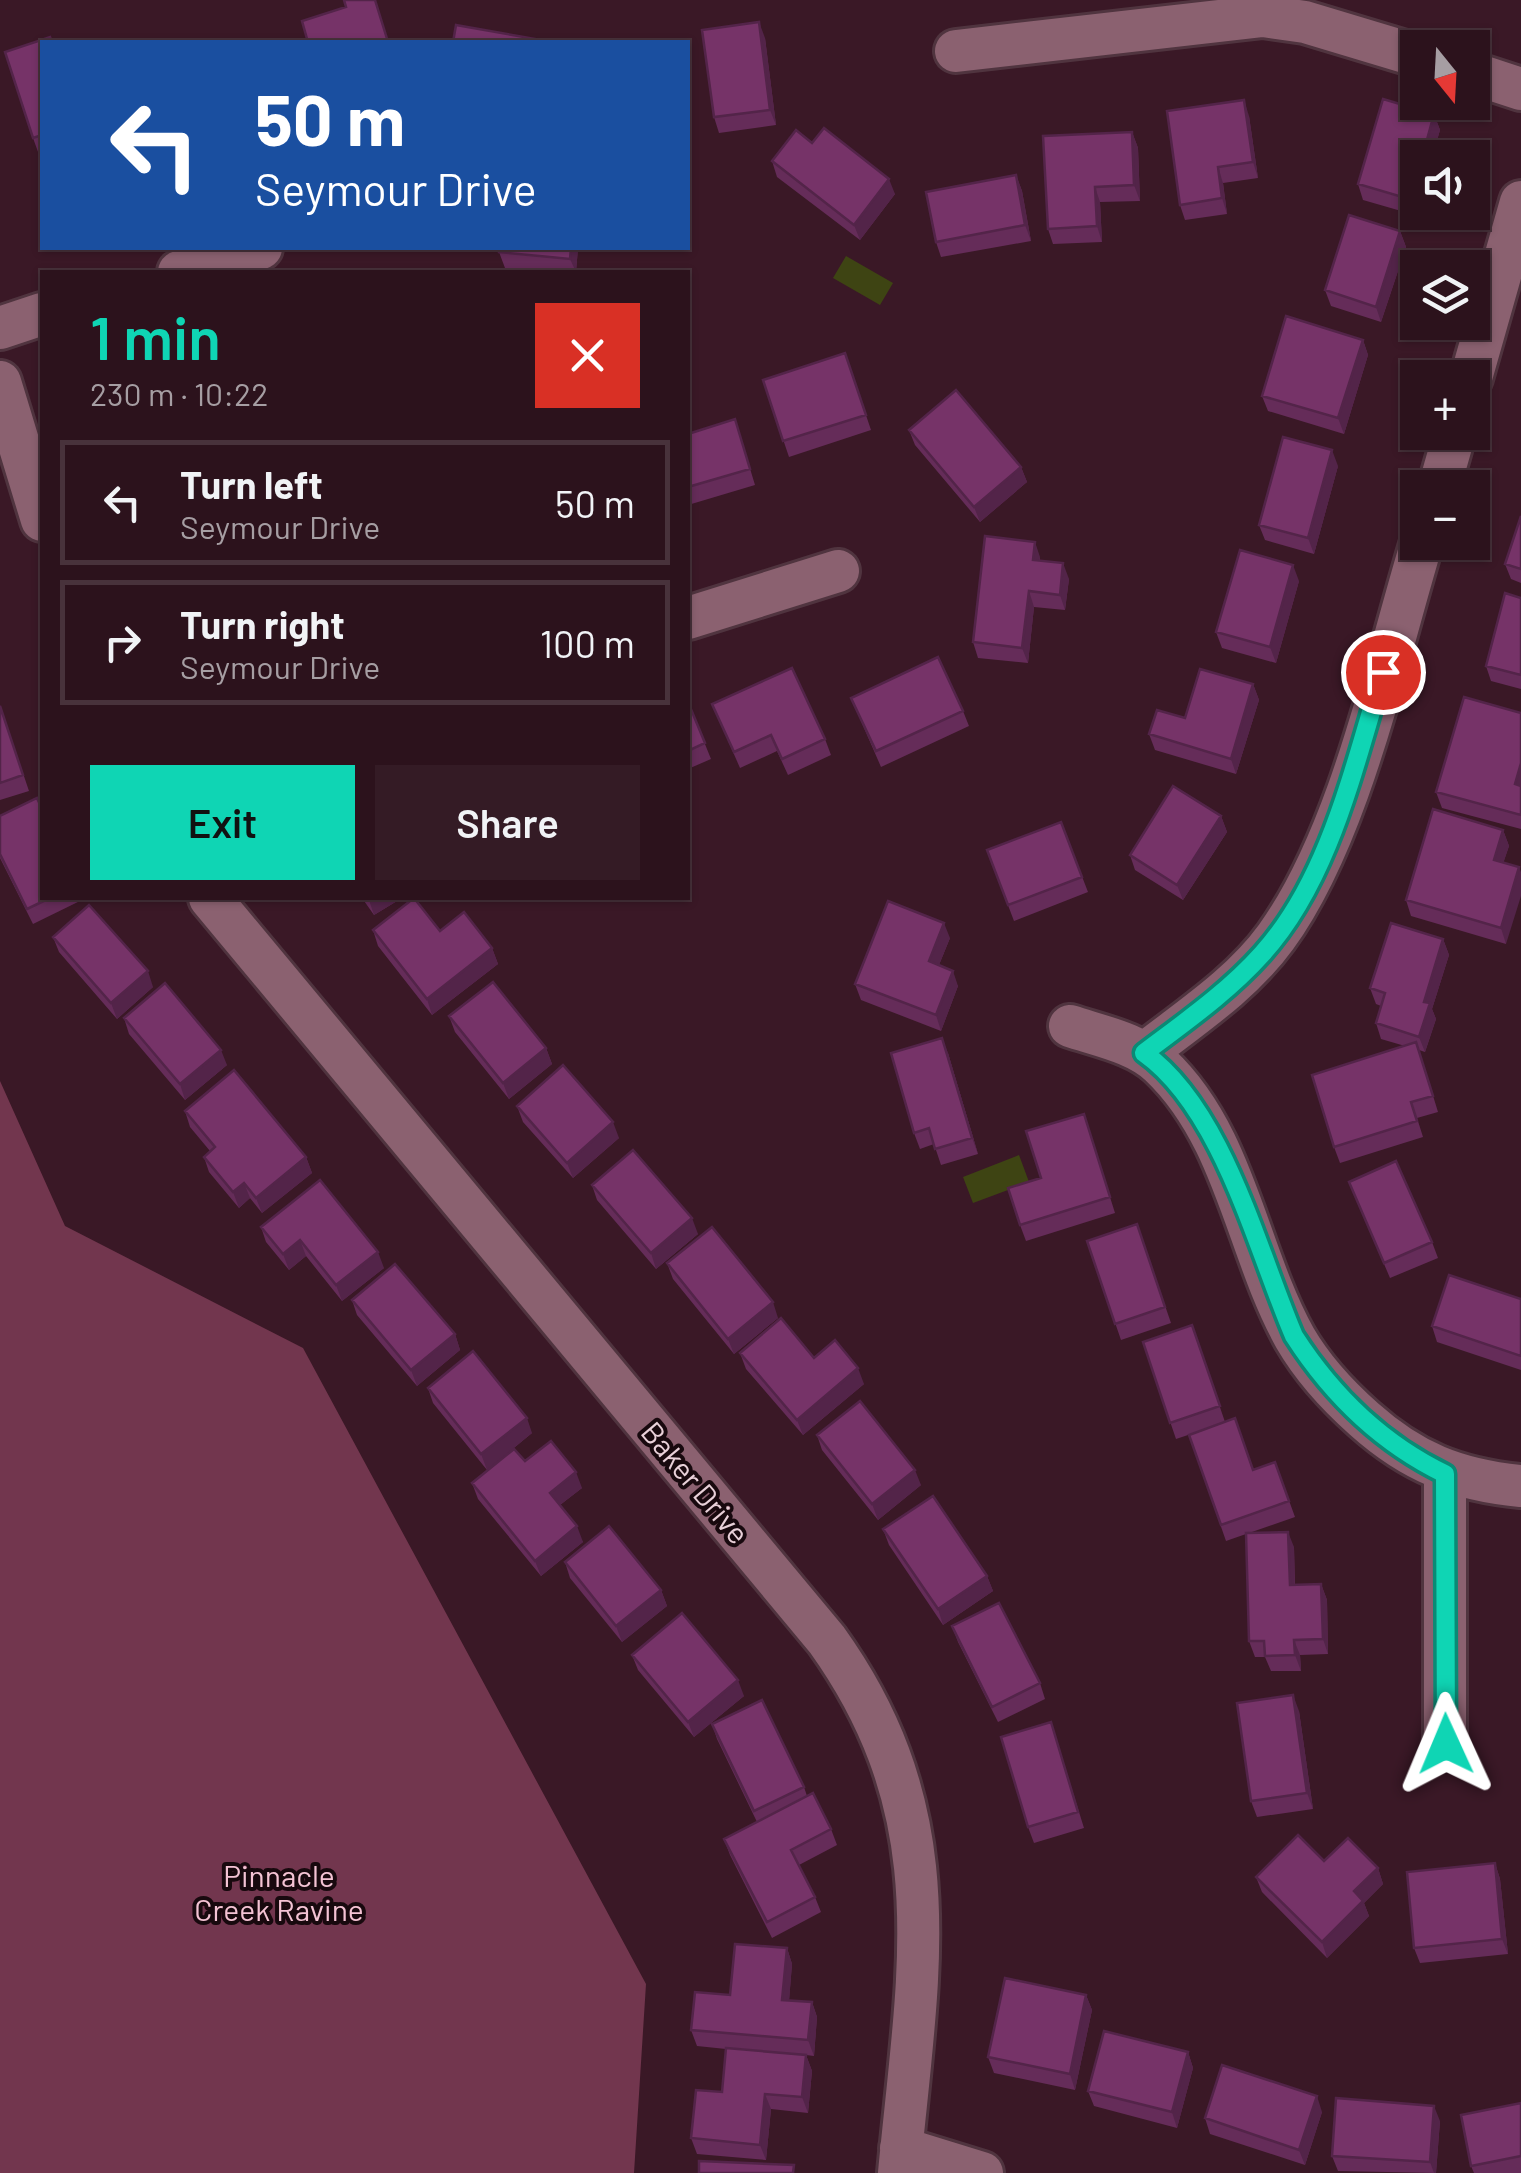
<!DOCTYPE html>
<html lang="en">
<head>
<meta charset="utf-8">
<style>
	:root { --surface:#2c121c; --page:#341b25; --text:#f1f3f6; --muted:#a69ea3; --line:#48323b; --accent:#0fd5b4 }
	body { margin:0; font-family:Barlow,sans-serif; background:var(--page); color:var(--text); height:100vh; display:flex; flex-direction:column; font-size:38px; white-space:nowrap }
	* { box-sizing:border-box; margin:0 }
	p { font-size:32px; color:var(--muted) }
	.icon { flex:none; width:55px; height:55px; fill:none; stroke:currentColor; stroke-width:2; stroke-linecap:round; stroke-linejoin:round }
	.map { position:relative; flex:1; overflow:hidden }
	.sheet { position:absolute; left:40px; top:270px; width:650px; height:630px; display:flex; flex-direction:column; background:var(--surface); border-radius:0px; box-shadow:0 2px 8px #0004,0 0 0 2px var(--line) }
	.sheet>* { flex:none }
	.hud { position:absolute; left:40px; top:40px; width:650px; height:210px; border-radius:0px; box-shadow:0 2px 8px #0004,0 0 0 2px var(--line); background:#1a4fa0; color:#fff; overflow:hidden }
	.needle { width:65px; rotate:162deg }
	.tools { position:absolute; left:1400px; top:30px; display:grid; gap:20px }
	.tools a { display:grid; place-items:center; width:90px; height:90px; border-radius:0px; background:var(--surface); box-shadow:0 2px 8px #0004,0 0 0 2px var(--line); font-size:50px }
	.pin { position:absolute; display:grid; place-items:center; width:85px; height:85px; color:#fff; margin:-42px; border:5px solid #fff; border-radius:50%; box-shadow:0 2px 10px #0007 }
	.me { position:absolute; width:110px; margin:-55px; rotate:359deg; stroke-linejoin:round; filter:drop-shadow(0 0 8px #0008) }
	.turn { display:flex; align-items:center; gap:35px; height:210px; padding:0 50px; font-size:45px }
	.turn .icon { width:130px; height:130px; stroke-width:2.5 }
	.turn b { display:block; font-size:70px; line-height:85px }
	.round { display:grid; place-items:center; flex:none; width:105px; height:105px; border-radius:0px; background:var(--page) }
	.head { display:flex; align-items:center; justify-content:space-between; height:170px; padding:0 50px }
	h1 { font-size:60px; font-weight:600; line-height:75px; color:var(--accent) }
	.action { display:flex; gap:20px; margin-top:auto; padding:20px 50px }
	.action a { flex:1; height:115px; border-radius:0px; background:var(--accent); color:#111; font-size:40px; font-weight:600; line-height:115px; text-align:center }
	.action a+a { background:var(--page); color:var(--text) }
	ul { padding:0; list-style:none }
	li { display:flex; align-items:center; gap:30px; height:125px; margin:0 20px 15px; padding:0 30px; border:5px solid var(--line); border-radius:0px }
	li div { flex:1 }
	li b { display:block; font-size:38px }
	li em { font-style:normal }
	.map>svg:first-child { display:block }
	.green { fill:#72364e }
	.water { fill:#3e4413 }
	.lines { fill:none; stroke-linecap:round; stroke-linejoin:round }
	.minor-casing { stroke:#50343f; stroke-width:48 }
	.minor { stroke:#8b6170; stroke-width:42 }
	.wall { fill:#652c59 }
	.shaded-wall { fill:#532449 }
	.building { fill:#763368; stroke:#532449; stroke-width:2.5 }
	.route-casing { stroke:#0a8a75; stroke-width:25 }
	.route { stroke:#0fd5b4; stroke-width:18 }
	.labels { text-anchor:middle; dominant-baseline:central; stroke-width:8; stroke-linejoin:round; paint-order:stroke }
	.street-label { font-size:30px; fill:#e9d1d9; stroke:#18090e }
	.park-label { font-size:30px; fill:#f4c3d4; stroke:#18090e }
</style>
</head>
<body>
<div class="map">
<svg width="1521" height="2173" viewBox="0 0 1521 2173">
	<rect width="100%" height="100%" fill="#3a1826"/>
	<!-- green -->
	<path class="green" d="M0,1081L65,1226L303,1348L646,1984L634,2173H0Z"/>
	<!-- water -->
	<path class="water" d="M846,256L893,283L880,305L833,278Z
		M1019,1155L1029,1182L973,1203L963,1177Z"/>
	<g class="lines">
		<!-- minor casing -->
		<g class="minor-casing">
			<path id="minor" d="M956,51L1263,16L1305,22L1418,56
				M1472,73L1521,89
				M179,272L261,248
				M0,328L42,314
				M1471,378L1521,202
				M0,382L42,520
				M1439,488L1455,432
				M688,618L838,571
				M210,898L827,1640C953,1816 918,1971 899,2173
				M1070,1026C1100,1036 1137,1043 1160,1065C1236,1137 1246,1250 1295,1338C1313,1369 1337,1395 1364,1419C1412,1462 1457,1480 1521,1486
				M1145,1053C1190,1018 1242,984 1276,937C1350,835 1385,664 1422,542
				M1445,1474V1744
				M901,2148L982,2173"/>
		</g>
		<!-- minor -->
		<use href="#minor" class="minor"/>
	</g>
	<!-- wall -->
	<path class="wall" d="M765,38L776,125L719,133L714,117Z
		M42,42V163L33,138Z
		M1434,114L1440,130L1415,215L1363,200L1358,184Z
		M1249,116L1258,178L1223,183L1227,214L1185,220L1180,205Z
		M1132,132L1138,148L1140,201L1100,202L1102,242L1053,244L1048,229Z
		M812,143L895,194L860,240L777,177L772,161Z
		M1016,175L1022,191L1031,241L941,257L936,242Z
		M1400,231L1406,247L1381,322L1331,306L1325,290Z
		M578,248L576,272H550L505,268L499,252Z
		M1363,340L1368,355L1344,434L1268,411L1262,396Z
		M845,353L871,430L789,457L763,380Z
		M735,419L755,485L688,505V434Z
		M909,430L1021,467L1027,482L980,522L915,445Z
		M1338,466L1314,554L1265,540L1259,525Z
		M1521,516V583L1511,579L1505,564Z
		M1040,557V561L1069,579L1065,610L1034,607L1028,663L978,658L973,642Z
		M1299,581L1276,663L1222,648L1216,632Z
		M1521,598V689L1491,681L1486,666Z
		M1253,684L1259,700L1236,774L1155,750L1149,734Z
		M851,698L963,711L969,726L881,767Z
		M688,702L711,759L688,769Z
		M712,704L825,739L831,755L788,775L777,751L740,768Z
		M0,705L29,791L0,800Z
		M1521,713V829L1442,808L1436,792Z
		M0,816L42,898H84V899L33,924L0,858Z
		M1221,816L1227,832L1183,900L1135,870L1130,855Z
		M1061,822L1088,892L1014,921L987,850Z
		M1503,830L1509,846L1503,863L1506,944L1411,916L1406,900Z
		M362,898H402L374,915Z
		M373,930L440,931L492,948L498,964L432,1015L378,946Z
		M53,937L153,987L117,1019L59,952Z
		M950,938L939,965L958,986L941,1031L861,1000L855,984Z
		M1443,939L1449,955L1432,1009L1436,1019L1425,1052L1419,1050L1438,1112L1417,1118L1423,1137L1340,1163L1334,1147L1405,1046L1381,1039L1376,1023L1381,1006L1376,1004L1370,988Z
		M449,1016L546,1048L552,1064L509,1099L455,1032Z
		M124,1018L227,1065L185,1100L129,1034Z
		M948,1053L978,1154L941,1165L934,1144L920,1149L914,1133Z
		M517,1106L619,1138L573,1178L523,1122Z
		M185,1111L306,1157L312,1173L262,1213L250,1198L239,1208L209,1172L204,1157L210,1151L190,1127Z
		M1084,1114L1115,1213L1026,1241L1020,1225L1041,1178Z
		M1349,1182L1432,1242L1438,1258L1390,1278Z
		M592,1185L698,1234L656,1269L597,1200Z
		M1137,1224L1171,1323L1121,1340L1087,1241Z
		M261,1227L384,1268L342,1301L306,1256L289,1270L266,1242Z
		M667,1263L778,1318L734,1354L673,1279Z
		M1521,1299V1370L1437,1342L1432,1326Z
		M352,1300L455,1334L460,1350L417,1386L357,1315Z
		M1192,1325L1225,1422L1253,1470L1275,1462L1295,1517L1249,1533L1294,1547L1295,1585L1321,1584L1327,1600L1328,1654L1300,1655L1301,1671H1271L1265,1657H1255L1249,1641L1246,1534L1226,1541L1189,1435L1200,1431L1176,1439L1143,1342Z
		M740,1353L814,1358L864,1384L803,1435L746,1369Z
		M428,1388L532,1433L487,1470L433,1403Z
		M817,1435L921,1485L878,1520L822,1450Z
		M525,1461L582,1488L560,1505L583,1542L541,1576L478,1499L472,1483Z
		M883,1529L987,1576L993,1591L943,1625L889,1545Z
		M565,1562L661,1590L667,1606L622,1642L570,1578Z
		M952,1626L1040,1683L1045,1699L998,1722L958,1642Z
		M632,1655L744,1696L694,1737L638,1670Z
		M1299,1711L1313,1809L1257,1817L1251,1801Z
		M1051,1722L1084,1828L1034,1843L1028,1827Z
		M712,1724L804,1787L807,1796L831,1829L837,1845L799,1865L815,1897L821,1912L772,1938L730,1855L724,1839L757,1822L717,1739Z
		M1324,1861L1378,1868L1383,1884L1364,1903L1369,1916L1327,1958L1262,1892L1256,1877Z
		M1495,1863L1500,1879L1508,1954L1420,1963L1414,1948Z
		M787,1948L792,1964L789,2000L812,2002L817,2017L814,2056L806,2055L812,2071L808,2113L771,2109L766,2160L697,2154L691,2138L722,2092L726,2049L697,2046L691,2030L730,1995Z
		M1086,1995L1092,2010L1075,2090L994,2073L988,2057Z
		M1188,2052L1193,2068L1177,2128L1094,2106L1088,2091Z
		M1521,2103V2173H1474L1471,2166Z
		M1322,2112L1305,2165L1210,2134L1205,2118Z
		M1440,2121L1436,2173L1338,2171L1332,2156Z"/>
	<!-- shaded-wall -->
	<path class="shaded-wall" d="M759,22L765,38L776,125L770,110Z
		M1244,100L1249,116L1258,178L1253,162Z
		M1434,114L1440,130L1432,158H1422Z
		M1132,132L1138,148L1140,201L1134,185Z
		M1218,167L1223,183L1227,214L1222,198Z
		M1418,171V206L1415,215L1409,199Z
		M1016,175L1022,191L1031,241L1025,225Z
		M889,179L895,194L860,240L854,225Z
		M1095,187L1100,202L1102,242L1097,226Z
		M1400,231L1406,247L1381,322L1376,307Z
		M571,248H578L576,272L570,259Z
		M1363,340L1368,355L1344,434L1338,418Z
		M1332,450L1338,466L1314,554L1308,538Z
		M1021,467L1027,482L980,522L974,507Z
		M1035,542L1040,557L1038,576L1033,560Z
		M1063,563L1069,579L1065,610L1060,595Z
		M1293,565L1299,581L1276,663L1270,647Z
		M1029,591L1034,607L1028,663L1022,648Z
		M1253,684L1259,700L1236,774L1231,759Z
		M1521,763V800L1515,784Z
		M1221,816L1227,832L1183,900L1177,885Z
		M1503,830L1509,846L1499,876L1494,860Z
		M1519,867L1521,872V896L1506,944L1501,928Z
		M372,898H402L374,915L369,900Z
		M944,923L950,938L934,977L929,961Z
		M1443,939L1449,955L1432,1009L1436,1019L1425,1052L1419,1037L1424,1002Z
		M492,948L498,964L432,1015L427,999Z
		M148,971L153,987L117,1019L111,1003Z
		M953,971L958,986L941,1031L936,1015Z
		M942,1038L948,1053L978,1154L972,1138Z
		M546,1048L552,1064L509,1099L503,1083Z
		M221,1050L227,1065L185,1100L180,1084Z
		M613,1122L619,1138L573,1178L567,1163Z
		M306,1157L312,1173L262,1213L256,1198Z
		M244,1183L250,1198L239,1208L233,1192Z
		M692,1218L698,1234L656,1269L651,1253Z
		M300,1240L306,1256L289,1270L283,1254Z
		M378,1252L384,1268L342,1301L336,1285Z
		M773,1302L778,1318L734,1354L728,1339Z
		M455,1334L460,1350L417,1386L411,1370Z
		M858,1368L864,1384L803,1435L797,1420Z
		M527,1418L532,1433L487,1470L481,1454Z
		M915,1470L921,1485L878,1520L872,1504Z
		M576,1472L582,1488L556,1508L550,1493Z
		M577,1526L583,1542L541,1576L535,1561Z
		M1288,1532L1294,1547L1295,1601L1290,1585Z
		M987,1576L993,1591L943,1625L938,1609Z
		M1321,1584L1327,1600L1328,1654L1323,1639Z
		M661,1590L667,1606L622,1642L616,1626Z
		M1294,1640L1300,1655L1301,1671L1295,1655Z
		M738,1680L744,1696L694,1737L688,1722Z
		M1293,1695L1299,1711L1313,1809L1307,1793Z
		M1495,1863L1500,1879L1508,1954L1502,1939Z
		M1378,1868L1383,1884L1364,1903L1369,1916L1327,1958L1322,1942L1354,1891Z
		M787,1948L792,1964L788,2015L782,2000Z
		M1086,1995L1092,2010L1075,2090L1070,2074Z
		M812,2002L817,2017L814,2056L808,2040Z
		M1188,2052L1193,2068L1177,2128L1172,2112Z
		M806,2055L812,2071L808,2113L802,2097Z
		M765,2094L771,2109L766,2160L760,2145Z
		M1317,2096L1322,2112L1305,2165L1299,2150Z
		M1434,2106L1440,2121L1436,2173H1434L1430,2162Z"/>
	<!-- building -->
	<path class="building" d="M344,0H375L388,42H297L307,39L302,21L346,7Z
		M759,22L770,110L714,117L702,30Z
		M456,25L541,40V42H453Z
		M50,37L52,42H42V135L33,138L5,52Z
		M1383,99L1434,114L1422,158H1418V171L1409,199L1358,184Z
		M1244,100L1253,162L1218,167L1222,198L1180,205L1167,111Z
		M824,128L889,179L854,225L772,161L796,130L812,143Z
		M1132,132L1134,185L1095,187L1097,226L1048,229L1043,136Z
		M1016,175L1025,225L936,242L926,192Z
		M1349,215L1400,231L1376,307L1325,290Z
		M499,248H571L570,259L499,252Z
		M1286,316L1363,340L1338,418L1262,396Z
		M845,353L866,415L783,441L763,380Z
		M956,390L1021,467L974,507L909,430Z
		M735,419L750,469L688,487V434Z
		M1283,437L1332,450L1308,538L1259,525Z
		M1521,516V569L1505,564Z
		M985,536L1035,542L1033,560L1063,563L1060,595L1029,591L1022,648L973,642Z
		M1240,550L1293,565L1270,647L1216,632Z
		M1505,593L1521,598V675L1486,666Z
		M938,657L963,711L876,751L851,698Z
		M792,668L825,739L782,759L771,735L734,752L712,704Z
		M1200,669L1253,684L1231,759L1149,734L1157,710L1185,718Z
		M1464,697L1521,713V763L1515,784L1521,786V815L1436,792Z
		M688,702L705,743L688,751Z
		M0,706L23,775L0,783Z
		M1173,786L1221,816L1177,885L1130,855Z
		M37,798L42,809V898H50L27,909L0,854V816Z
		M1433,809L1503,830L1494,860L1519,867L1501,928L1406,900Z
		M1061,822L1082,877L1008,905L987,850Z
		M414,898L440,931L464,912L492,948L427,999L373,930Z
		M888,901L944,923L929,961L953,971L936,1015L855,984Z
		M89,905L148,971L111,1003L53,937Z
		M1391,923L1443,939L1424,1002L1430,1003L1419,1037L1376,1023L1385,993L1370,988Z
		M493,982L546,1048L503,1083L449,1016Z
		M165,983L221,1050L180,1084L124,1018Z
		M942,1038L972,1138L935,1149L929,1128L914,1133L891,1053Z
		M1416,1042L1433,1096L1411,1102L1417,1121L1334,1147L1312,1075Z
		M563,1065L613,1122L567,1163L517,1106Z
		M234,1070L306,1157L256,1198L244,1183L233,1192L204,1157L215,1147L185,1111Z
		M1084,1114L1110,1197L1020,1225L1008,1188L1041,1178L1026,1131Z
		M633,1150L692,1218L651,1253L592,1185Z
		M1396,1161L1432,1242L1384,1263L1349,1182Z
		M320,1180L378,1252L336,1285L300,1240L283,1254L261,1227Z
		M1137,1224L1165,1307L1115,1324L1087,1241Z
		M712,1227L773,1302L728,1339L667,1263Z
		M395,1264L455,1334L411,1370L352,1300Z
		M1449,1275L1521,1299V1356L1432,1326Z
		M781,1318L814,1358L835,1340L858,1368L797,1420L740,1353Z
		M1192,1325L1220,1406L1170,1423L1143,1342Z
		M473,1351L527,1418L481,1454L428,1388Z
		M860,1401L915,1470L872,1504L817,1435Z
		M1235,1418L1253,1470L1275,1462L1289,1501L1221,1525L1189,1435Z
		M551,1441L576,1472L550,1493L577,1526L535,1561L472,1483L514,1449L525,1461Z
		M933,1496L987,1576L938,1609L883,1529Z
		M609,1526L661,1590L616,1626L565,1562Z
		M1288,1532L1290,1585L1321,1584L1323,1639L1294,1640L1295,1655L1265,1656L1264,1641H1249L1246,1533Z
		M999,1603L1040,1683L992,1707L952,1626Z
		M682,1613L738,1680L688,1722L632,1655Z
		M1293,1695L1307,1793L1251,1801L1237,1703Z
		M762,1700L804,1787L754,1811L712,1724Z
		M1051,1722L1078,1812L1028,1827L1001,1737Z
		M813,1793L831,1829L791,1850L815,1897L767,1922L724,1839Z
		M1298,1835L1324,1861L1348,1838L1378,1868L1354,1891L1363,1901L1322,1942L1256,1877Z
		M1495,1863L1502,1939L1414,1948L1407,1872Z
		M735,1944L787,1948L782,2000L812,2002L808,2040L691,2030L695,1992L730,1995Z
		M1005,1978L1086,1995L1070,2074L988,2057Z
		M1104,2031L1188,2052L1172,2112L1088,2091Z
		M726,2048L806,2055L802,2097L765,2094L760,2145L691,2138L696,2090L722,2092Z
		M1222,2065L1317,2096L1299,2150L1205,2118Z
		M1336,2098L1434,2106L1430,2162L1332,2156Z
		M1521,2103V2156L1471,2166L1461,2115Z
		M699,2161L794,2165L793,2173H699Z"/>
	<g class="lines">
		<!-- route casing -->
		<g class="route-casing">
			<path id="route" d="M1383,672C1354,765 1330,879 1262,954C1228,992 1185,1022 1144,1053C1223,1109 1257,1250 1294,1336C1332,1395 1381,1443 1445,1474L1446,1744"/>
		</g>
		<!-- route -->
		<use href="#route" class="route"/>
	</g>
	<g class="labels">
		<!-- street labels -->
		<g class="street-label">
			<text transform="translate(696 1482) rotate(50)">Baker Drive</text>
		</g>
		<!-- park labels -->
		<g class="park-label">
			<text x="279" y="1875">Pinnacle<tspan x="279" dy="34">Creek Ravine</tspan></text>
		</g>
	</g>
</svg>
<div class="tools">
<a><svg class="needle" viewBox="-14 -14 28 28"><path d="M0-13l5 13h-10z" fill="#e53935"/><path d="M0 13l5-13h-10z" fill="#a69ea3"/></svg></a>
<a><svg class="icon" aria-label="sound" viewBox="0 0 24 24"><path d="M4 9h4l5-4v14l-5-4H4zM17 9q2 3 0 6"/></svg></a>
<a><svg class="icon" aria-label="layers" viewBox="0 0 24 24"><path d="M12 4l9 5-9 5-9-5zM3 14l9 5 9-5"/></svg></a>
<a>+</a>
<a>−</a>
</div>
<div class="pin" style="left:1383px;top:672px;background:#d93025"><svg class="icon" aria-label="arrive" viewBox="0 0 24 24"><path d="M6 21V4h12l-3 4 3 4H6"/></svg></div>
<svg class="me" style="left:1446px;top:1744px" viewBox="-20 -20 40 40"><path d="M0-17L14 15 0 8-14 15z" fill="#0fd5b4" stroke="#fff" stroke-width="4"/></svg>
<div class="hud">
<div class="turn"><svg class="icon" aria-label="left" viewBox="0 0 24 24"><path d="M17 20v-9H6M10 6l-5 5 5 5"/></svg><div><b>50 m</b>Seymour Drive</div></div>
</div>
<section class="sheet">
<div class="head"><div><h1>1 min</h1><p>230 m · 10:22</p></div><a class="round" style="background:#d93025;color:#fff"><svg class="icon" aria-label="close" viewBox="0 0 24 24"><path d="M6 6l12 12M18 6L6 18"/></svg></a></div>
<ul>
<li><svg class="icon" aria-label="left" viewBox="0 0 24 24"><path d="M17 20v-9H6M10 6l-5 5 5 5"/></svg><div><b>Turn left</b><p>Seymour Drive</p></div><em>50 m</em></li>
<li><svg class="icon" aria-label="right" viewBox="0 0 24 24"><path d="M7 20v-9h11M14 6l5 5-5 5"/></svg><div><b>Turn right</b><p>Seymour Drive</p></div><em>100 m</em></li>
</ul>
<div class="action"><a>Exit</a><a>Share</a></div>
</section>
</div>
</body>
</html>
